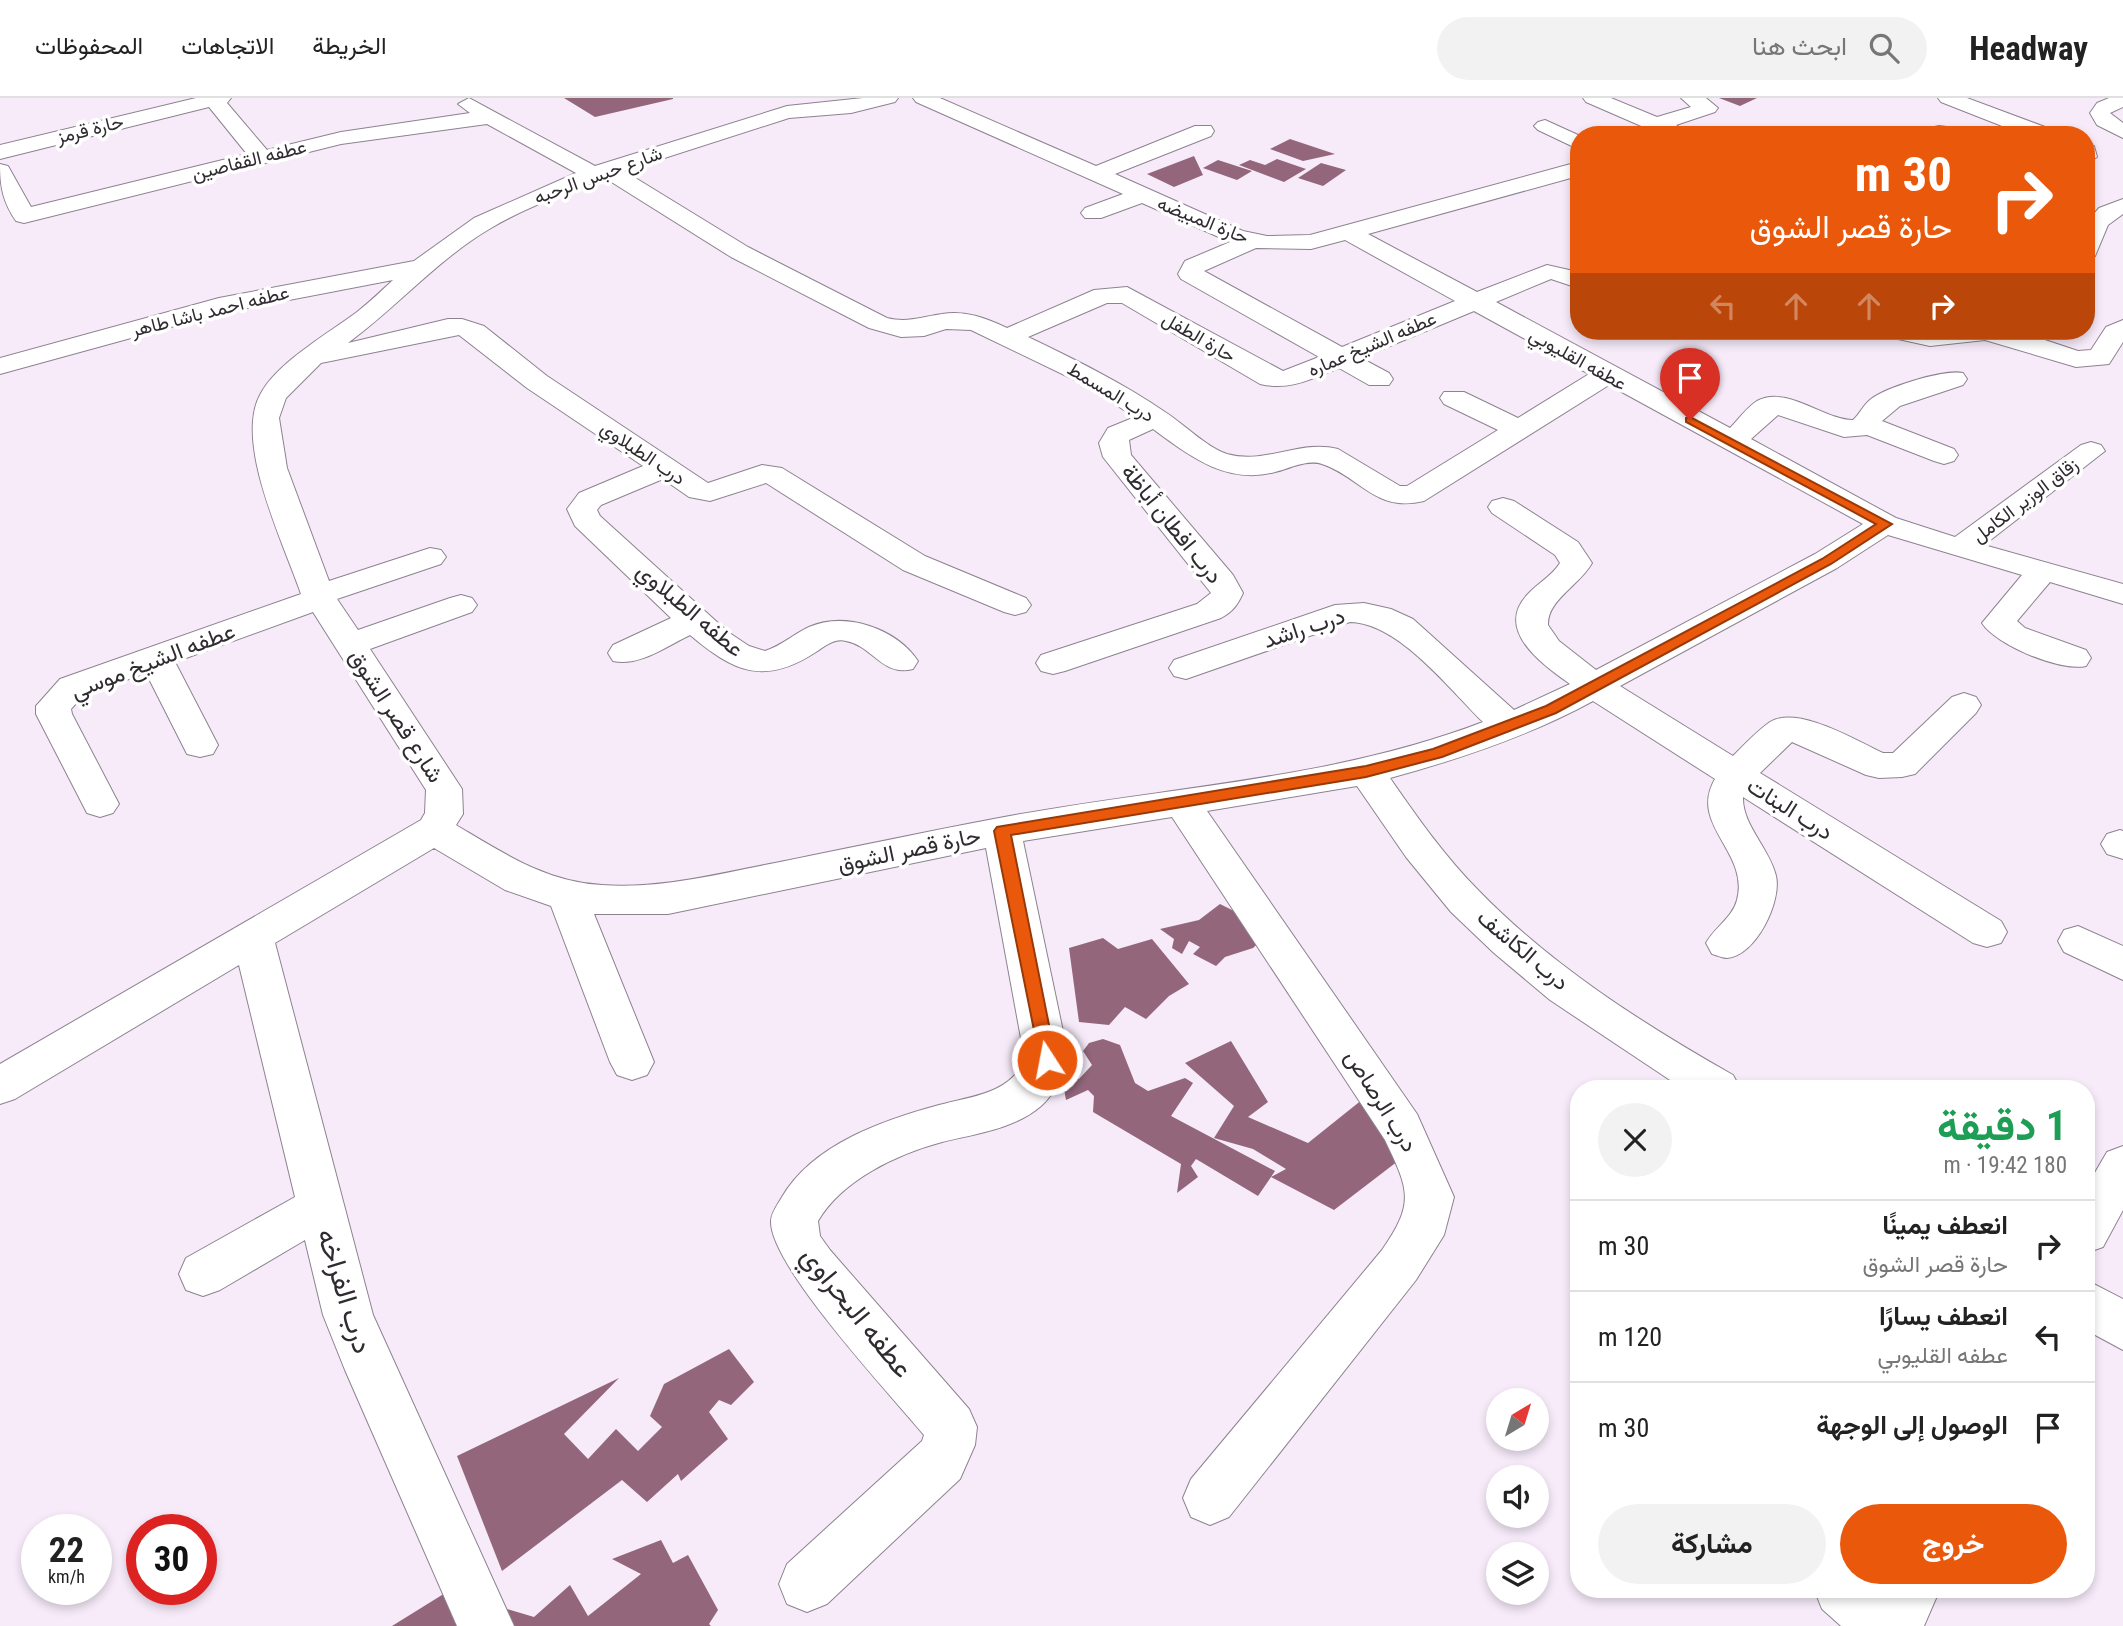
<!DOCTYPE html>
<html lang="ar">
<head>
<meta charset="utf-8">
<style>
	:root { --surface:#fff; --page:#f2f2f2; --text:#222; --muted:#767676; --line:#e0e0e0; --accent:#ea580c }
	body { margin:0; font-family:"Roboto Condensed",Vazirmatn,sans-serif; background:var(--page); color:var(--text); direction:rtl; height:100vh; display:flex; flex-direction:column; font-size:26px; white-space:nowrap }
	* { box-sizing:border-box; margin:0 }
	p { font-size:23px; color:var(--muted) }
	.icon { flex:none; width:38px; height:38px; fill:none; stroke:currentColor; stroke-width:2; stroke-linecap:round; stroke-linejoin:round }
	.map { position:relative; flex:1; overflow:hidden; direction:ltr }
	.side { position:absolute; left:1570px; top:982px; width:525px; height:518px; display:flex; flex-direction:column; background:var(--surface); border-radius:28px; box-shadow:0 4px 10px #0003; direction:rtl }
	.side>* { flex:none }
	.top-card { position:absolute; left:1570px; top:28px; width:525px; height:214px; border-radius:28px; box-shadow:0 4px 10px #0003; direction:rtl; background:#ea580c; color:#fff; overflow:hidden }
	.needle { width:46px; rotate:38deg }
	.controls { position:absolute; left:1486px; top:1290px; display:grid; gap:14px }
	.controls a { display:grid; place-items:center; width:63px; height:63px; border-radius:50%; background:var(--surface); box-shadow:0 4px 10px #0003; font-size:35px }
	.speed { position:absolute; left:21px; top:1416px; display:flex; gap:14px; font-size:35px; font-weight:700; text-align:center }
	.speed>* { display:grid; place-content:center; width:91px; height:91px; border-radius:50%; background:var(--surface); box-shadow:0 4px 10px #0003; line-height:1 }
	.speed small { font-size:18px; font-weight:400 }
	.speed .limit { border:10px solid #d22; background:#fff; color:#111 }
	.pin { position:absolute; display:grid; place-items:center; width:60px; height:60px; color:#fff; margin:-72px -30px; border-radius:50% 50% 50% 0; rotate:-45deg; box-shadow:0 0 7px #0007 }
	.pin .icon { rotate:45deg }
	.me { position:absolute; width:77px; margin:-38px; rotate:349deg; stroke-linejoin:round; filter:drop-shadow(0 0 5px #0008) }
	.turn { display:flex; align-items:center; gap:24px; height:147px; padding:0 28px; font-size:32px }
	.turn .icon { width:91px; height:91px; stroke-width:2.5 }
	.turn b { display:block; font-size:49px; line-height:60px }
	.lanes { display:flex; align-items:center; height:66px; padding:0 28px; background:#0003; justify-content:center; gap:35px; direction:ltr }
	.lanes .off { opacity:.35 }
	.round { display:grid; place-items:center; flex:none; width:74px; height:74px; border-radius:37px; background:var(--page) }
	.headline { display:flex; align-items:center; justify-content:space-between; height:119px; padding:0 28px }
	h1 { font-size:42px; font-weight:700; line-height:52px; color:#1e9e55 }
	.action { display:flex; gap:14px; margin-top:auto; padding:14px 28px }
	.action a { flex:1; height:80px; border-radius:42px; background:var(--accent); color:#fff; font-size:28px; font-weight:700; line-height:80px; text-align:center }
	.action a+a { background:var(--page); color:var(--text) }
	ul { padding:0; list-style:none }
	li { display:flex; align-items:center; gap:21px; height:91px; padding:0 28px; border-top:2px solid var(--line) }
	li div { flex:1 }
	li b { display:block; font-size:26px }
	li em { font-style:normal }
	header { display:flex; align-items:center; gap:42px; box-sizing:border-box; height:98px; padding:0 35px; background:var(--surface); border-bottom:2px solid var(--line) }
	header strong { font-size:33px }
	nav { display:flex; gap:38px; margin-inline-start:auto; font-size:24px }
	.search { width:490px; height:63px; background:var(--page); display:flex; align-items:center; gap:18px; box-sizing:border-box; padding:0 24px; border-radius:38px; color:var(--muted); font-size:26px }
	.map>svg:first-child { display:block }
	.building { fill:#93667b }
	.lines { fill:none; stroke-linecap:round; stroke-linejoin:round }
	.minor-casing { stroke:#8d8290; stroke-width:2 }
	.minor { fill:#fff; fill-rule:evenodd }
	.route { fill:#ea580c; stroke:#983908; stroke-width:2 }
	.labels { text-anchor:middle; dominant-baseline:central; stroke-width:7; stroke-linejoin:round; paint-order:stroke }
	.far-street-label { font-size:19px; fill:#2f2b30; stroke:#fff }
	.street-label { font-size:23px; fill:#2f2b30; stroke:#fff }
	.near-street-label { font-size:28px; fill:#2f2b30; stroke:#fff }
</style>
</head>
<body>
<header>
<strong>Headway</strong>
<div class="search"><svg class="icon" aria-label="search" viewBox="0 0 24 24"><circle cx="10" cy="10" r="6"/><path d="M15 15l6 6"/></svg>ابحث هنا</div>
<nav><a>الخريطة</a><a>الاتجاهات</a><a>المحفوظات</a></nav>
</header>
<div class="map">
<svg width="2123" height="1528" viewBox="0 0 2123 1528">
	<rect width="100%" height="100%" fill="#f7ebfa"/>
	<!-- building -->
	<path class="building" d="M564,0H673V1L595,19Z
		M1719,0H1757L1740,8Z
		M1290,41L1335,56L1303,63L1270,51Z
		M1194,58L1203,77L1174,89L1147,76Z
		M1277,61L1306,71L1284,84L1239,67L1250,62L1265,67Z
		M1218,62L1252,73L1237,82L1203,70Z
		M1321,65L1346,72L1323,88L1298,80Z
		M1220,806L1242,817L1266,838L1253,850L1225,859L1216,868L1193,856L1200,849L1189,843L1182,856L1172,850L1174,841L1160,831L1199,822Z
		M1103,840L1118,851L1152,841L1189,886L1169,898L1146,921L1125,909L1109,927L1079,924L1069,850Z
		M1103,941L1120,947L1135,985L1148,993L1185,980L1193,985L1171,1018L1275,1073L1271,1079L1286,1071L1253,1051L1214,1040L1234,1008L1185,965L1231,943L1268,1004L1248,1019L1308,1045L1368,997L1398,1063L1334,1112L1271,1079L1258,1098L1196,1061L1191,1068L1198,1079L1177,1095L1181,1066L1093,1014L1094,998L1088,992L1066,1002L1055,942L1075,943V980L1079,981L1092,967L1083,953L1089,945Z
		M729,1251L754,1284L731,1307L719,1302L709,1314L728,1341L681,1383L678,1376L647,1404L622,1382L502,1473L457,1358L619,1280L564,1336L588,1361L616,1331L638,1353L662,1329L650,1318L664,1286Z
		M661,1442L673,1465L688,1457L718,1512L709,1526L711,1528H505L500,1517L507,1511L534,1519L570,1487L588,1518L641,1476L612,1461Z
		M450,1492L469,1528H392Z"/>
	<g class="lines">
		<!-- minor casing -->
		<g class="minor-casing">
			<path id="minor" d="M196,0H231L227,5L267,52L341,34L470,15L458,6L469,0L595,68L787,8L863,0H898L895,4L851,15L789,20L624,73L748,149L887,220C908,225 921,219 942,216C965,212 986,220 1007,230L1094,192L1127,189L1283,273L1319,259L1181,181L1178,176L1185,163L1230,144L1142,105L1101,120H1085L1081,115L1085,110L1123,96L916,4L913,0H940L1096,68L1195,28H1211L1214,33L1211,38L1115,76L1243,133L1267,138L1310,137L1578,64V78L1368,136L1477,194L1547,167L1578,174V190L1551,181L1496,204L1730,330C1738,322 1747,309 1757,303C1787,287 1824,322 1853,322C1860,316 1863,307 1871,301C1887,289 1944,271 1963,275L1967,281L1963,287L1900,308L1882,323L1954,351L1958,357L1954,363L1944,366L1934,363L1867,337L1844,339L1778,317L1751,341L1896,420L1955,439L2081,347L2091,344L2101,347L2105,353L1984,447L2123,486V506L2050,484L2017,523L2025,530L2086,552L2091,560L2086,568C2061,574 1996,547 1982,525L2022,477L1888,437L1837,470L1620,588L1733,658C1744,647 1757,633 1770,624C1798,607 1857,643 1883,655H1893L1952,599L1964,595L1976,599L1981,607L1976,615L1915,676L1902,679L1879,680L1866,677L1792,644L1760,675L2001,823L2007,834L2001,845L1987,849L1973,845L1743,699C1742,727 1770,751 1776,778C1782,803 1756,858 1727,860C1723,860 1716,857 1712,856L1706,845C1714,830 1733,819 1737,802C1750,754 1688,727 1715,681L1593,603C1529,638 1460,661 1390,680C1417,719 1445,759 1479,793C1552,868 1643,926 1733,977L1740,990H1682L1550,902L1494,855L1451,814L1406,759L1357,688L1207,713L1417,1016L1454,1099L1444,1137L1416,1182L1229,1419L1210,1427L1191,1419L1183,1400L1191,1381L1382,1152C1415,1105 1409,1092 1385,1042L1172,719L1023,743L1069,962C1061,978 1055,996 1041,1008C1015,1031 974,1036 942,1044C897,1056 842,1082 818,1123L820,1138L830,1152L969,1311L977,1329L975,1347L960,1381L827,1506L807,1514L787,1506L779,1486L787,1466L922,1343L924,1337C891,1297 769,1167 771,1123C771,1115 778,1106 782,1099C813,1046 884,1022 939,1007C972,998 1009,996 1025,962L986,750L668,816H594L654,964L647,977L632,982L617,977L610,964L551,808L505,792L434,750L275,845L373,1217L514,1528H457L345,1272L323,1217L305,1142L220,1192L203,1198L186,1192L179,1176L186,1160L295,1099L239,867L15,1001L0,1006V966L421,722L425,715L426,692L313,514L175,564L218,647L213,656L200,659L187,656L146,575L84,597L71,611L72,616L119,706L113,715L100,719L87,715L36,616V608L60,581L301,496C284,446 234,345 260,297C276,265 329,235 357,214C370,204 381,193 393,182L222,215L0,276V260L219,200L414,163L474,120L576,75L487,26L341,46L24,125L16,123C3,104 0,89 0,66L8,68L31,109L247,56L209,9L0,61V47ZM605,80L731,159L869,230L901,239L924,238L946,231L971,232L1083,286L1135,319L1108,330L1099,345L1103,359L1211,495L1197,506L1041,557L1036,565L1041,573L1053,576L1065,573L1221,520C1233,513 1237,508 1243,495L1233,477L1131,357L1129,342L1153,331C1190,358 1226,387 1275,374C1289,371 1307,361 1322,366C1361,379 1375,415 1424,403L1609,287L1863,426L1815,456L1596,572L1559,543L1548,527C1547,502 1580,487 1592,465L1578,444L1514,403L1503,400L1492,403L1488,409L1492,415L1555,457L1560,465C1552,478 1538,485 1528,496C1494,531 1541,566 1570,586L1514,612L1413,521L1391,511L1364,505L1335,507L1174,562L1169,570L1174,578L1186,581L1350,524C1399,525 1449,591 1483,624C1329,683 1161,689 999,720C924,734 850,750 775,765C717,776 661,791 602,787C546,784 503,755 456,727L463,716L462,691L370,551L472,514L477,507L472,500L461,497L450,500L358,532L337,501L441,466L446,459L441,452L430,450L329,483L287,370L279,320L286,300L321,265L459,237L527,290L643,368L579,395L567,411L575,428L671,520L613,547L608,555L613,563C639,569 667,548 690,537C734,574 764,588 816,554C825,548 835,540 846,543C873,548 882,579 913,571L918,563C896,530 845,513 809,529C794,536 781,548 765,553L749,548L728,534L600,418L597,412L601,407L663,381L689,399L710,403L766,385L903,472L1004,514L1015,517L1026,514L1031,507L1026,500L925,458L782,370L762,367L708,385L547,278L484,228L462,221H448L348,245C397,209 438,161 491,130C526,109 567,95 605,80ZM1345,142L1455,203L1342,249L1204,173L1256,150L1311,151ZM1107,205H1122L1260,286C1290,293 1311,281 1339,270L1369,287H1389L1393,281L1389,275L1361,260L1474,213L1589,276L1518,320L1464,294H1444L1440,300L1444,306L1498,332L1407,388H1400L1338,351C1300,341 1266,367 1227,356C1206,349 1184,326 1165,314C1121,284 1076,262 1028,239Z
				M1583,0H1611L1657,19L1691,9L1681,0H1706L1718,10L1715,14L1676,27L1692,37H1662L1586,4Z
				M1938,0H1967L2053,32L2056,37H2025L1941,4Z
				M2109,0H2123V9L2110,15L2123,25V40L2097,27L2090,15L2097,5Z
				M1545,22L1578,37V51L1538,32L1534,28L1538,24Z
				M1939,28L1947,29L1948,37H1918L1921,32Z
				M2086,46L2094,48L2097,59L2086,66Z
				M2123,101V116L2108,127L2095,158L2086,160V125L2099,110Z
				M2123,222V244L2109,266L2076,269L1985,242L1930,248L1889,239L1885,233H2018L2078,253L2091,252L2106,229Z
				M2120,732L2123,733V761L2107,756L2101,746L2107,736Z
				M2078,828L2123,848V882L2064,854L2058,843L2064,832Z
				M2123,1048V1112L2103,1149L2086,1155V1090L2107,1054Z
				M2086,1182L2123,1201V1252L2086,1232Z
				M1814,1491H1940L1924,1528H1841L1822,1511Z"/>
		</g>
		<!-- minor -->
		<use href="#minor" class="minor"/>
	</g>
	<!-- route -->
	<path class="route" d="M1690,319L1892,426L1831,466L1556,615L1442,659L1366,679L1011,737L1056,962L1047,969L1041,967L994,733L997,729L1366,668L1433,651L1546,608L1822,461L1876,426L1686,324V320Z"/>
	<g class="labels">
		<!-- far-street labels -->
		<g class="far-street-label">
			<text transform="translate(90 31) rotate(-14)">حارة قرمز</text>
			<text transform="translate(249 62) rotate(-14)">عطفه القفاصين</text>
			<text transform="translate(598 77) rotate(-20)">شارع حبس الرحبه</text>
			<text transform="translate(1203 122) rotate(22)">حارة المبيضه</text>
			<text transform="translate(210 213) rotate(-14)">عطفه احمد باشا طاهر</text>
			<text transform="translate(1199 239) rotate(30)">حارة الطفل</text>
			<text transform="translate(1372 246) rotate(-23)">عطفه الشيخ عماره</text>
			<text transform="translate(1578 261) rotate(29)">عطفه القليوبي</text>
			<text transform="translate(1111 294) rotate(31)">درب المسمط</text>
			<text transform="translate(643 355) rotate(34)">درب الطبلاوي</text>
			<text transform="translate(2025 402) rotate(-37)">زقاق الوزير الكامل</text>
		</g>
		<!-- street labels -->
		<g class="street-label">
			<text transform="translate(1172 426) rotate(51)">درب افطان أباظة</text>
			<text transform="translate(690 512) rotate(40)">عطفه الطبلاوي</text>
			<text transform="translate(1304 530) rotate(-18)">درب راشد</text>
			<text transform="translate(153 563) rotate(-21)">عطفه الشيخ موسي</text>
			<text transform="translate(396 618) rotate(57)">شارع قصر الشوق</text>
			<text transform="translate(1790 711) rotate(32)">درب البنات</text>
			<text transform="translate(909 752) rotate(-12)">حارة قصر الشوق</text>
			<text transform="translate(1523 852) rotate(40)">درب الكاشف</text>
			<text transform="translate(1381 1003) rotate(58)">درب الرصاص</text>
		</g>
		<!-- near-street labels -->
		<g class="near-street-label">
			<text transform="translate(345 1193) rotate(73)">درب الفراخه</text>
			<text transform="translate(857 1214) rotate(51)">عطفه البحراوي</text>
		</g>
	</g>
</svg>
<div class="controls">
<a><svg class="needle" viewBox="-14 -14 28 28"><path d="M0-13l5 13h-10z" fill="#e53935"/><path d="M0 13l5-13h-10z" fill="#767676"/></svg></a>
<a><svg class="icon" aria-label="sound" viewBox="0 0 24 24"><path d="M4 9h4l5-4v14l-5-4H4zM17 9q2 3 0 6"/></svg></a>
<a><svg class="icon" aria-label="layers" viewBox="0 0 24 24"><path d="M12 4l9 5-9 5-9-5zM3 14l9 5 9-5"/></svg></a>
</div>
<div class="speed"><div>22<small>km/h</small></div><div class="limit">30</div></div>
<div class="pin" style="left:1690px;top:322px;background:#d93025"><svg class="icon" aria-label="arrive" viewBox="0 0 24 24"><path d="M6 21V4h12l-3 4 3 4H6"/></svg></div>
<svg class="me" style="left:1047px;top:962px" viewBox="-20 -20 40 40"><circle r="17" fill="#ea580c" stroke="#fff" stroke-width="3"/><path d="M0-11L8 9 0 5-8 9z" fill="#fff"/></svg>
<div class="top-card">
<div class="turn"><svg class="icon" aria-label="right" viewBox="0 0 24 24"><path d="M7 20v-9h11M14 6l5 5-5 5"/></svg><div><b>30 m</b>حارة قصر الشوق</div></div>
<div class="lanes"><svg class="icon off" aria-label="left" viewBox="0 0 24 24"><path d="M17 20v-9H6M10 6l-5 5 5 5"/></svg><svg class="icon off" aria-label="ahead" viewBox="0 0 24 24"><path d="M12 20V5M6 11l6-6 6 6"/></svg><svg class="icon off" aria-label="ahead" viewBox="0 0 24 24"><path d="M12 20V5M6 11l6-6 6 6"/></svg><svg class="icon" aria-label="right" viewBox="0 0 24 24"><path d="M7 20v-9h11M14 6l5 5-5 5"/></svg></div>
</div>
<section class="side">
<div class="headline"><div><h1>1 دقيقة</h1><p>180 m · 19:42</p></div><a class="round"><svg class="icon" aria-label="close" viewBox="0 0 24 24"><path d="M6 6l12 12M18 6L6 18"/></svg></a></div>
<ul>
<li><svg class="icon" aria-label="right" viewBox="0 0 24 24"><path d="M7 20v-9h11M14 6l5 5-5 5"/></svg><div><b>انعطف يمينًا</b><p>حارة قصر الشوق</p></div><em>30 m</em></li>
<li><svg class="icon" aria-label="left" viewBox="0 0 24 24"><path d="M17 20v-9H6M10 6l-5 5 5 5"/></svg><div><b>انعطف يسارًا</b><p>عطفه القليوبي</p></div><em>120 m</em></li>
<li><svg class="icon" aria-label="arrive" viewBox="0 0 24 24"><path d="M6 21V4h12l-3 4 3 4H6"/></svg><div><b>الوصول إلى الوجهة</b></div><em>30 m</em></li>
</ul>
<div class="action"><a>خروج</a><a>مشاركة</a></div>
</section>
</div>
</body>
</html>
